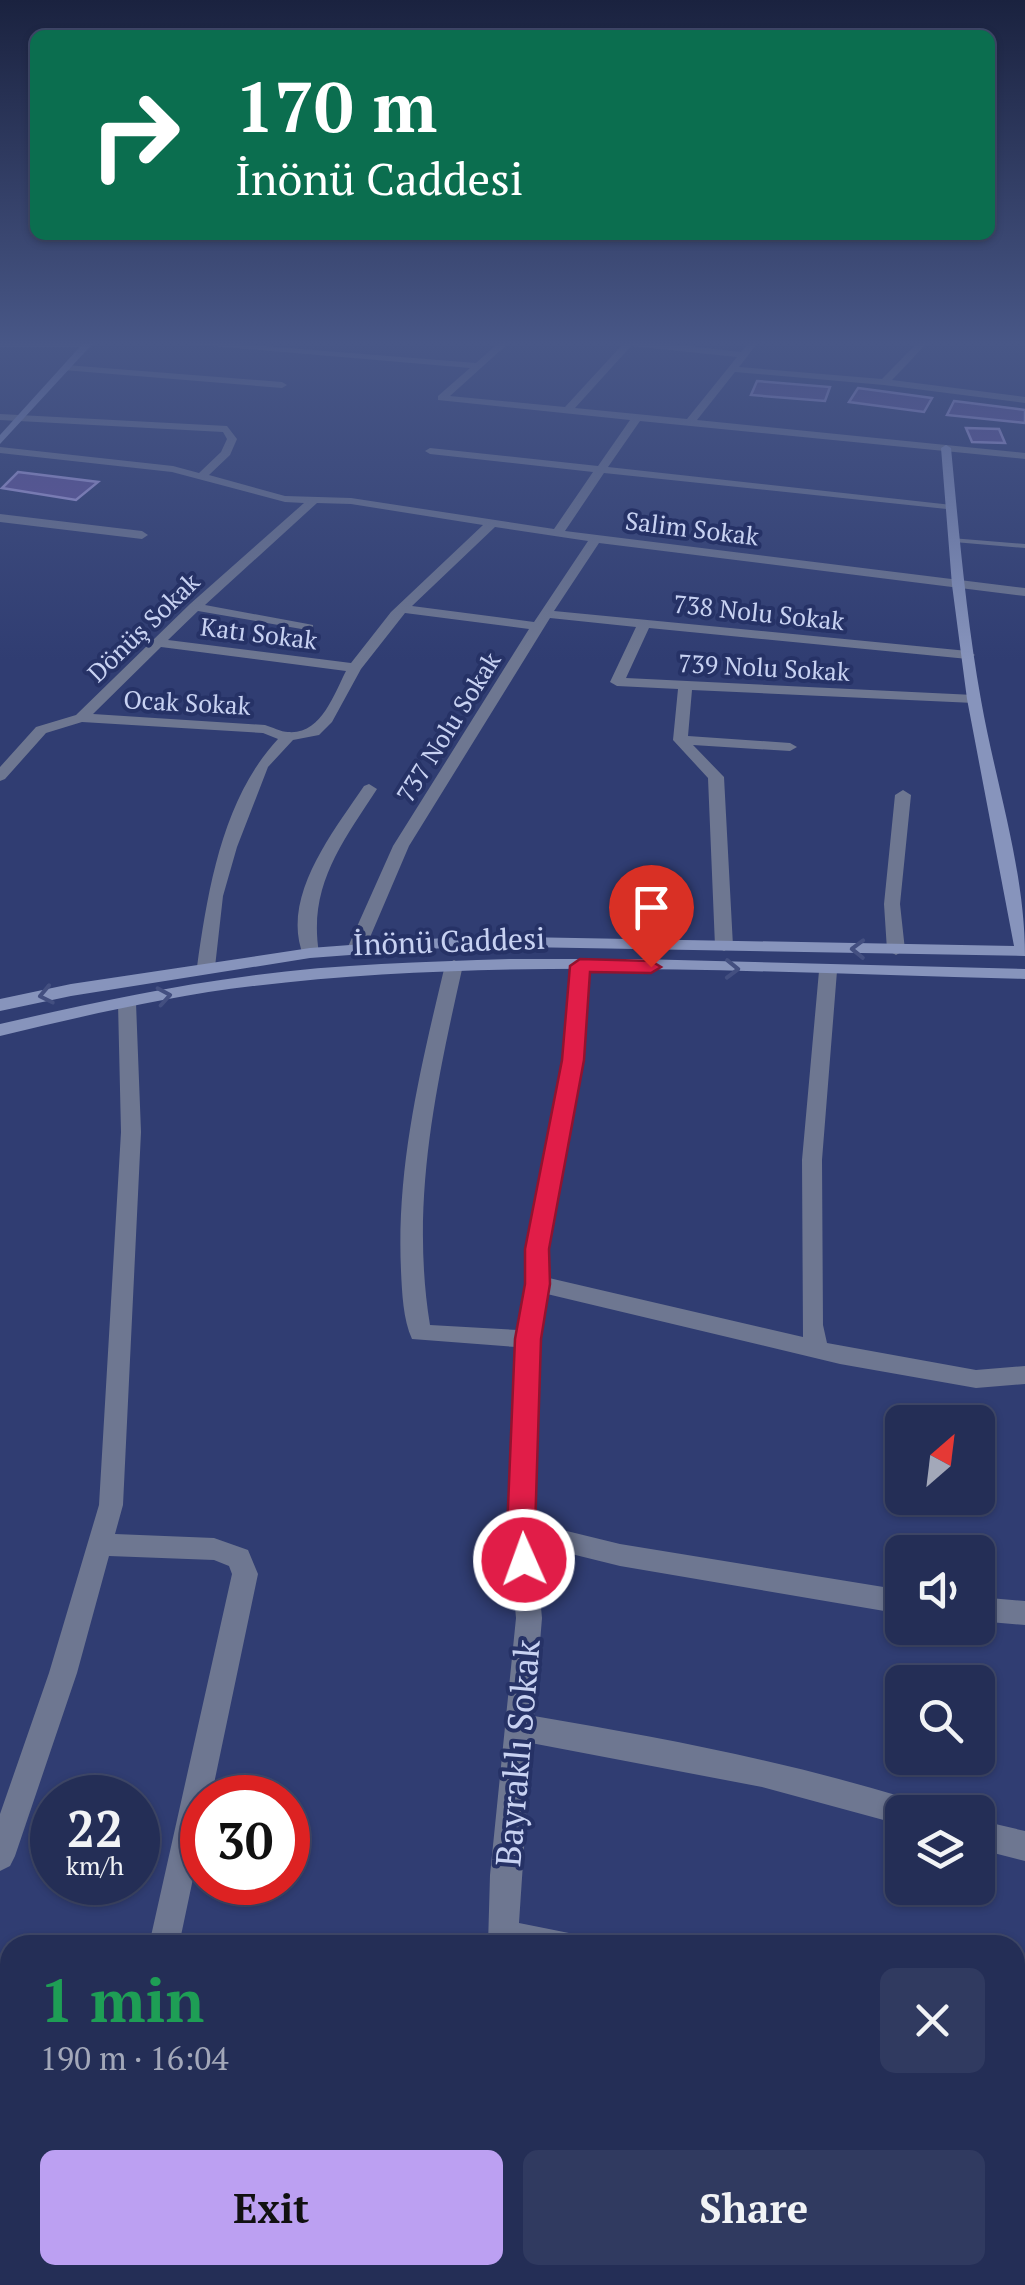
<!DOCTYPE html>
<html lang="en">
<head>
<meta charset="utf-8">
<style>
	:root { --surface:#242e56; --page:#303a60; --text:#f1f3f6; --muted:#a3a8b9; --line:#414a6c; --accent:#bca0f2 }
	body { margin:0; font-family:"PT Serif",serif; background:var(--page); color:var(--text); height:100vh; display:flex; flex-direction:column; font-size:38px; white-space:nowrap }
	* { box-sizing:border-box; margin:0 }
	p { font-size:32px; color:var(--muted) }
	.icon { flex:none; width:55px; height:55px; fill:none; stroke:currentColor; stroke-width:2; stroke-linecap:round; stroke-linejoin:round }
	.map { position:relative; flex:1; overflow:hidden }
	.side { position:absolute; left:0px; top:1935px; width:1025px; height:350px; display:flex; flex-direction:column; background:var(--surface); border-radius:30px 30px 0 0; box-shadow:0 2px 8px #0004,0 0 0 2px var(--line) }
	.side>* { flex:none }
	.hud { position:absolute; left:30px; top:30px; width:965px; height:210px; border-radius:15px; box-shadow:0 2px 8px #0004,0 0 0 2px var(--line); background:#0b6e4f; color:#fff; overflow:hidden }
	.needle { width:65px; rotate:28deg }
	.tools { position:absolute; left:885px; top:1405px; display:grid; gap:20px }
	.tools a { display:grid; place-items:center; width:110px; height:110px; border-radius:15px; background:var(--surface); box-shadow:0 2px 8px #0004,0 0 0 2px var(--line); font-size:50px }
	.speed { position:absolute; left:30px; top:1775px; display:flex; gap:20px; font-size:50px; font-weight:700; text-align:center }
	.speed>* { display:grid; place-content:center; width:130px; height:130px; border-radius:50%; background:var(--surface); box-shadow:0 2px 8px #0004,0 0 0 2px var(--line); line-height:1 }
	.speed small { font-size:25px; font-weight:400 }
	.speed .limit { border:15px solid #d22; background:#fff; color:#111 }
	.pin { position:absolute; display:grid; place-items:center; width:85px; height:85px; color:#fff; margin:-102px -42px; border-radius:50% 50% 50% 0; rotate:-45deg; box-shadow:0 0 10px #0007 }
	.pin .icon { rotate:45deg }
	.me { position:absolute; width:110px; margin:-55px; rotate:358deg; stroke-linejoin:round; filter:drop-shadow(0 0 8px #0008) }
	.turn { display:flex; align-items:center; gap:35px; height:210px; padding:0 40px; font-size:45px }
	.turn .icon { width:130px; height:130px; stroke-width:2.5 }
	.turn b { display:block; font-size:70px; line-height:85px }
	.round { display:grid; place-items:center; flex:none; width:105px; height:105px; border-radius:15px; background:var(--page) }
	.overview { display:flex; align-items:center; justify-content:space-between; height:170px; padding:0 40px }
	h1 { font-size:60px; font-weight:700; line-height:75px; color:#1e9e55 }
	.cta { display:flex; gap:20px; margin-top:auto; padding:20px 40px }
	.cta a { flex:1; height:115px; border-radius:15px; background:var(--accent); color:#111; font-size:40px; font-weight:700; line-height:115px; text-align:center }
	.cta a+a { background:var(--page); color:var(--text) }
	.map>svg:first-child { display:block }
	.building { fill:#63559e; stroke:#aca2e2; stroke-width:2.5 }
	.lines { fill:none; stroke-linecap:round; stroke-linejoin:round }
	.lane { fill:#6e7791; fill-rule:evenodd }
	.street { fill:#6e7791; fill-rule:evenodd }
	.secondary { fill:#8794bc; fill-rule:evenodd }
	.oneway { stroke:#434f80 }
	.route { fill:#e11d48; stroke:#92132f; stroke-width:2.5 }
	.labels { text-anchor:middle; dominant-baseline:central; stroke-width:8; stroke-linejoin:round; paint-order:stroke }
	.far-street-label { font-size:25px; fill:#c8d2f2; stroke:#263266 }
	.street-label { font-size:30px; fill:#c8d2f2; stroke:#263266 }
	.near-street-label { font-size:35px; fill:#c8d2f2; stroke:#263266 }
</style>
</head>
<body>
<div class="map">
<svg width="1025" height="2285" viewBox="0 0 1025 2285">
	<rect width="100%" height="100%" fill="#303d72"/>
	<!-- building -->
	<path class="building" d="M757,381L830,387L825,401L751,395Z
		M858,388L932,398L924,412L849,402Z
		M954,401L1025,410V423L947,415Z
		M966,428L999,429L1005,443L972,442Z
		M18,472L98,482L76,500L2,488Z"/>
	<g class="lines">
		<!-- lane -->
		<path class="lane" d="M951,538L1025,544V548L954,542H951Z"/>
		<!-- street -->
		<path class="street" d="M143,340H189L476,363L502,340H512L450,396L565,407L622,345L599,340H635L741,352L751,340H760L739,367L882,379L920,340H930L892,380L1025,397V403L884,385L735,372L697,420L1025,453V459L640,421L608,467L952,505L956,506V510L604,473L565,531L1025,588V596L599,543L554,611L968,651L975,655L968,659L649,628L626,678L974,695L981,699L974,703L692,690L688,736L790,743L797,747L790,751L693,745L724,777L733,946L724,951L715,946L708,778L673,740L678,689L617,686L610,682L636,627L550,618L409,846L365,949L356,954L350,953L347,949L393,846L529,629L405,613L361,669L332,722L319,735L293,740L268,767L237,847L223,896L215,967L212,971H200L197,967C208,888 223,798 278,739L263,733L82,722L46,733L5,779L0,781V767L36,727L76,715L190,604L304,503L285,502L172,472L0,453V447L173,466L199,473L221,452L227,439L223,432L0,420V414L227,426L237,439L230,455L209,475L285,496L351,498L554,529L593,472L430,454L425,451L430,448L598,466L630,420L438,400V396L470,368ZM631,346L737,357L687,419L575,408ZM317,503L351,504L483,525L391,612L351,663L168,640L198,611L313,631V625L308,624L205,605ZM495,527L588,541L534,622L412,606ZM161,647L346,671C334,694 321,735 288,732C281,732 272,727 265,725L93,714Z
			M0,341H88L93,344L88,347H0Z
			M66,365L282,382L287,385L282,388L63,370Z
			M0,514L142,531L148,535L142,539L0,522Z
			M369,784L377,789C342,843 308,886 319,953L316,957H304C279,899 333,832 364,786Z
			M903,790L911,795L900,904L905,950L896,955L887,950L884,904L895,795Z
			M454,960L463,965C436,1085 410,1202 430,1325L518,1330L527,1284L526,1249L564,1060L571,965L580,960L589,965L582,1060L548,1249L549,1278L803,1337L802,1160L819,971L828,966L837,971L822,1160L823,1325L827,1343L976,1370L1025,1366V1384L976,1388L840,1364L547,1294L539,1339L534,1523L620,1544L902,1590V1614L620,1566L535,1545L542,1618L534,1716C659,1737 784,1761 906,1798L916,1802L920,1812H902V1825L762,1787L531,1743L519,1923L574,1934L578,1945H488L490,1875L516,1618L508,1531L516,1347L412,1339C403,1320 402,1292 401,1271C396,1166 421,1066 445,965Z
			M127,997L136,1003L141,1132L123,1505L115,1534L214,1538L248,1550L258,1574L211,1798H202V1836L179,1945H149L232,1574L229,1566L214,1560L109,1556L77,1673L15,1856L10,1866L0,1871V1814L49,1673L99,1505L121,1132L118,1003Z
			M978,1597L1025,1601V1625L978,1621Z
			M978,1820L1025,1831V1861L978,1849Z
			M1015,2078L1025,2082V2114L1015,2110Z
			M55,2275H91L88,2285H52Z
			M394,2275H430L427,2285H391Z"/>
		<!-- secondary -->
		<path class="secondary" d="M86,340H96L0,444V435Z
			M946,445L951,448C959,532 966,616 981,700C996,785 1025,870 1025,956L470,946L310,958L71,996L0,1011V999L71,984L310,948L470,936L1014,946L967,699L952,585L941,448Z
			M509,959H639L1025,969V979C768,973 509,956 253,986C167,996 84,1016 0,1036V1024C83,1005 164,987 249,976C335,964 422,962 509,959Z"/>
	</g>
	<!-- one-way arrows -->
	<defs><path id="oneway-chevron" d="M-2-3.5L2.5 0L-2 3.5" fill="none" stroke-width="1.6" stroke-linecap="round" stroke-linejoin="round" transform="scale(2.5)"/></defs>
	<g class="oneway">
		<use href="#oneway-chevron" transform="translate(858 949) rotate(-179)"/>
		<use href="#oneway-chevron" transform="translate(732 969) rotate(1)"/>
		<use href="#oneway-chevron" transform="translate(46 995) rotate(168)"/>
		<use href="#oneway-chevron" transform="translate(164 996) rotate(-10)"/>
	</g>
	<!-- sky -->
	<linearGradient id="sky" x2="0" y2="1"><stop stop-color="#1a223f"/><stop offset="0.52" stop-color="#485787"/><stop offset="1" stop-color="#485787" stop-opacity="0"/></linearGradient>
	<rect width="1025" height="660" fill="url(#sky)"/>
	<!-- route -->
	<path class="route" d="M580,959L651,961L661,967L651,973L590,972L584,1060L549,1249L550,1284L541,1339L535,1531L538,1560L534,1569L524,1573L513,1569L507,1531L515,1339L525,1284V1249L562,1060L570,966Z"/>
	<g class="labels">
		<!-- far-street labels -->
		<g class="far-street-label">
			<text transform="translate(692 528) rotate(7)">Salim Sokak</text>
			<text transform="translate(759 612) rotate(6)">738 Nolu Sokak</text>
			<text transform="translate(143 627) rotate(-44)">Dönüş Sokak</text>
			<text transform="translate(259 633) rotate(7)">Katı Sokak</text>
			<text transform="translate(764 667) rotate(3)">739 Nolu Sokak</text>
			<text transform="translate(187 702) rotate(3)">Ocak Sokak</text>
			<text transform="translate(448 727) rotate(-58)">737 Nolu Sokak</text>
		</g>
		<!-- street labels -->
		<g class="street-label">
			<text transform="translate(449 941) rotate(-2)">İnönü Caddesi</text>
		</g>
		<!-- near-street labels -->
		<g class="near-street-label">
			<text transform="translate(517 1753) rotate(-85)">Bayraklı Sokak</text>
		</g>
	</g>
</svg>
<div class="tools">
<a><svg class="needle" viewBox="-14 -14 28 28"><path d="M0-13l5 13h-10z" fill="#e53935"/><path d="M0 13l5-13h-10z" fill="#a3a8b9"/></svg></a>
<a><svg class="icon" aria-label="sound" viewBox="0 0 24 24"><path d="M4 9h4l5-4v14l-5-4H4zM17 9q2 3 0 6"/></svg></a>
<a><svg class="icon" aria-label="search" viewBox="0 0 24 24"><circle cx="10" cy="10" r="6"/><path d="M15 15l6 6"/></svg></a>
<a><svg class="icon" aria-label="layers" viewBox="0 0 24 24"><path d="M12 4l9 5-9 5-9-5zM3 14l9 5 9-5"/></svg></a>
</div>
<div class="speed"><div>22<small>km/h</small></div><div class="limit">30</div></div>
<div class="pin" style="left:651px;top:967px;background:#d93025"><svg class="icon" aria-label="arrive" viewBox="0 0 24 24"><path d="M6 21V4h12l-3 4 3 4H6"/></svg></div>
<svg class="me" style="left:524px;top:1560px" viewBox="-20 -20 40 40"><circle r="17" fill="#e11d48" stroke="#fff" stroke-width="3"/><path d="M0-11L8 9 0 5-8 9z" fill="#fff"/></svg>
<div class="hud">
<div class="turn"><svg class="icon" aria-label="right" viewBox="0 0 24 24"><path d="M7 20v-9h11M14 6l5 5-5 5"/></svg><div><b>170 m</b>İnönü Caddesi</div></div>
</div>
<section class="side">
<div class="overview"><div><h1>1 min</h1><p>190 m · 16:04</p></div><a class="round"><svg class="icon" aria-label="close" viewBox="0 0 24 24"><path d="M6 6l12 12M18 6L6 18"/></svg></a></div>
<div class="cta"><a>Exit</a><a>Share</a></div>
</section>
</div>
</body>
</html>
